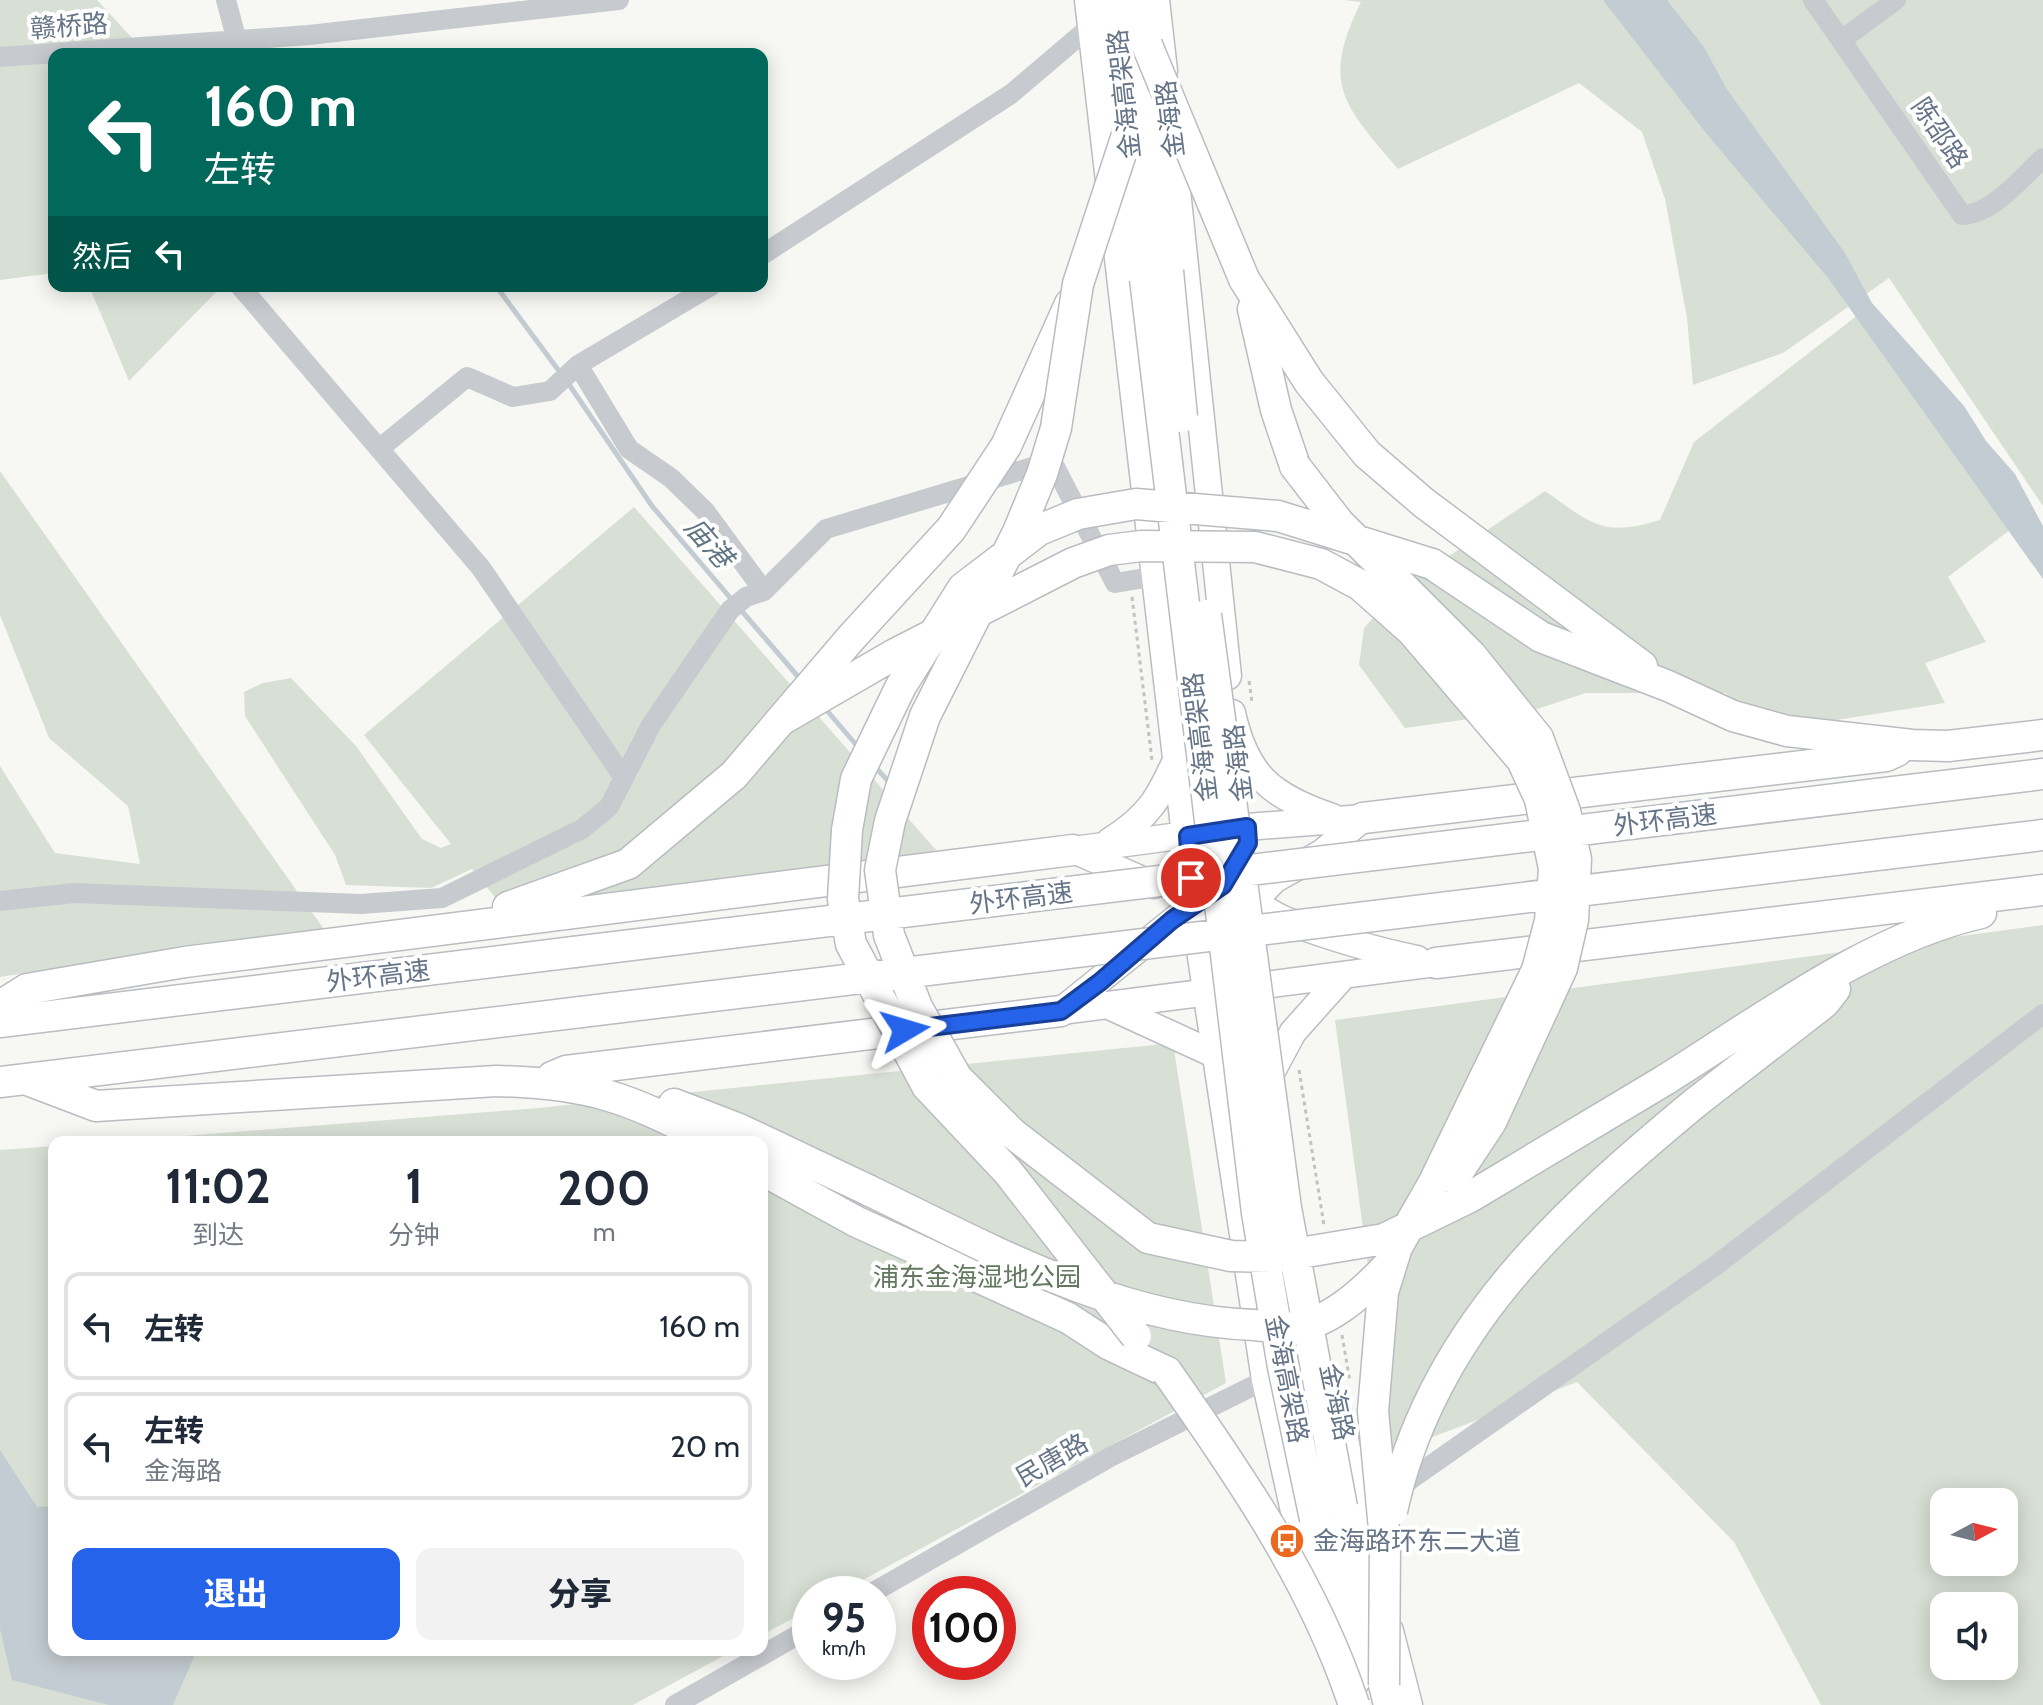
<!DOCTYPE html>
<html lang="zh">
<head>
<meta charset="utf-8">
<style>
	:root { --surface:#fff; --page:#f2f2f3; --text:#1f2937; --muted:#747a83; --line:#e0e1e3; --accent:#2563eb }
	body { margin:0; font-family:Cabin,"Noto Sans SC",sans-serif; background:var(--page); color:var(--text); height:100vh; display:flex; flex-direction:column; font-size:30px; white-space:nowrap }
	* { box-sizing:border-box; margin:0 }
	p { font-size:26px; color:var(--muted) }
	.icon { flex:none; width:44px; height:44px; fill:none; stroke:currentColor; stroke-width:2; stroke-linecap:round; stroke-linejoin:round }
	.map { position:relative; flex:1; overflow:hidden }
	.panel { position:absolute; left:48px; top:1136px; width:720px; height:520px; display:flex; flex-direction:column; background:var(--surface); border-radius:16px; box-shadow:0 4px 20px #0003 }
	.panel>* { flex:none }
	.banner { position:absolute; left:48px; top:48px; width:720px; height:244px; border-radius:16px; box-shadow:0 4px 20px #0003; background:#00695c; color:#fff; overflow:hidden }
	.needle { width:52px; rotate:83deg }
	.tools { position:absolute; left:1930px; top:1488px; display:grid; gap:16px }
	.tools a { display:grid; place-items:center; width:88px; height:88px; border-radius:16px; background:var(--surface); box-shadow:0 4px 20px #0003; font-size:40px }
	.speed { position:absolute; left:792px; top:1576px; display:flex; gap:16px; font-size:40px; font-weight:700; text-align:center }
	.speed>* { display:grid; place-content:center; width:104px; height:104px; border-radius:50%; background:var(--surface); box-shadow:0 4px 20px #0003; line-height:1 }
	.speed small { font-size:20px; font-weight:400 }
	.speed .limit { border:12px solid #d22; background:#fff; color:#111 }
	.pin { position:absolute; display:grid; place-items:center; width:68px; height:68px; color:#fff; margin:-34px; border:4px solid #fff; border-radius:50%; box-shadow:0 2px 8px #0007 }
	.me { position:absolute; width:88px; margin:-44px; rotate:83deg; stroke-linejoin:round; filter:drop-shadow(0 0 6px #0008) }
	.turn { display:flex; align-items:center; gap:28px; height:168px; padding:0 24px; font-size:36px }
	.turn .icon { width:104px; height:104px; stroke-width:2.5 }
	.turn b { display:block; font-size:56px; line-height:68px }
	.then { display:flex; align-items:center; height:76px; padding:0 24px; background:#0003; gap:16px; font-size:30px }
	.eta { display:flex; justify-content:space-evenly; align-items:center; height:136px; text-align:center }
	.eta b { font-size:48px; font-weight:800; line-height:56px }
	.primary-button { display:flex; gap:16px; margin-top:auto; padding:16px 24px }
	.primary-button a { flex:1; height:92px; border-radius:16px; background:var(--accent); color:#fff; font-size:32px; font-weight:800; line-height:92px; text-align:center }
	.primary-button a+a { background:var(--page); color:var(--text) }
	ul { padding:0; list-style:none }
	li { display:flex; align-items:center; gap:24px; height:108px; margin:0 16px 12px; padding:0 8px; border:4px solid var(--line); border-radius:16px }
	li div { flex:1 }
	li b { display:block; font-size:30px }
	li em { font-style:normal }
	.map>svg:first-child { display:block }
	.green { fill:#d8e0d5; fill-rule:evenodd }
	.water { fill:#c3ccd2 }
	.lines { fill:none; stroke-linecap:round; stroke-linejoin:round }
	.stream { stroke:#c3ccd2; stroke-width:5 }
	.major-casing { stroke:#babdc2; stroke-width:29 }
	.highway-casing { stroke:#b9bcc0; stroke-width:33 }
	.path { stroke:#c1c2c5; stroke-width:3; stroke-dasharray:4 4; stroke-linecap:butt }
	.minor { stroke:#c7cace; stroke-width:20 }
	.major { stroke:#fff; stroke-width:26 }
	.highway { stroke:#fff; stroke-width:30 }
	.highway-bridge-casing { stroke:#b9bcc0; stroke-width:33; stroke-linecap:butt }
	.highway-bridge { stroke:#fff; stroke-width:30 }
	.route-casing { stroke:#184099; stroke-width:20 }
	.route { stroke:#2563eb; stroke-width:14 }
	.labels { text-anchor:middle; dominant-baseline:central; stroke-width:8; stroke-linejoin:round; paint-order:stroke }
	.street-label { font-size:26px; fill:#657487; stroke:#fff }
	.park-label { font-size:26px; fill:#627960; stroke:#fff }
	.poi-label { font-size:26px; fill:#657487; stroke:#fff; text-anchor:start }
	.water-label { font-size:28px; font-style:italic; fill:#617583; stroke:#fff }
</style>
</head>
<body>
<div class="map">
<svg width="2043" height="1705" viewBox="0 0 2043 1705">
	<rect width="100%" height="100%" fill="#f7f8f4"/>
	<!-- green -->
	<path class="green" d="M0,0H97L147,54H54V273L0,280Z
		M1344,0H2043V506L1889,278L1783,353L1693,385L1687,318L1665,199L1642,132L1579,83L1398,169C1344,105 1320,85 1361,2Z
		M81,286H222L129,381L92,293Z
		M1859,314L2011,529L1948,577L1986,642L1925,663L1945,703L1747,734L1726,693H1586L1534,710L1405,728L1359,665L1364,628L1399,590L1545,491C1591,523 1602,538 1660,520L1694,442Z
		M0,471L326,932L205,945L0,977V766L55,853L140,864L128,806L49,738L0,615Z
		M634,507L944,859L506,911L472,869L431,888L346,885L335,855L245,716L244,692L263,683L291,678L356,746L422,839L441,848L451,844L364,735Z
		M2043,925V1705H1821L1734,1542L1577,1382L1393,1452L1335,1020ZM1944,1502H2004V1562H1944ZM1944,1606H2004V1666H1944Z
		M1173,1043L1226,1383L837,1594H810V1609L762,1635V1142H109L538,1108Z
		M54,1146V1650H734L633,1705H0V1150Z"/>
	<!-- water -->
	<path class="water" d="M1603,0H1667L1704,47L1726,88L1845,253L1872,303L1964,406L1986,441L2015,474L2043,526V579L1828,278L1706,133Z
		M0,1450L37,1507L54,1506V1650H197L173,1705H109L12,1680L0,1629Z"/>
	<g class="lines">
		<!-- stream -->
		<path class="stream" d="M496,286L562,375
			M568,383L652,506L733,601
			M740,609L801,680
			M823,706L858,747
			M875,767L890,783"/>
		<!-- major casing -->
		<g class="major-casing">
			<path id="major" d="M1088,0L1193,904L1265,1380L1311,1588
				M1156,0L1164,71
				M1169,114L1228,676
				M1232,713C1246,776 1271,796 1332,817
				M1110,841C1150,816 1159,798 1178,756
				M1073,850L1247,827L1363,818
				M1076,851L1154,885
				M1231,889C1249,897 1266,912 1285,920C1327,936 1372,950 1417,959
				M1244,911L1275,879L1322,853L1363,818
				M1107,1005L1216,1055
				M1062,1010L1203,897
				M1061,1011L1436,963
				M1271,1073L1293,1032L1343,976
				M1339,1413L1378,1585
				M1390,1631L1409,1705"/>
		</g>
		<!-- highway casing -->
		<g class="highway-casing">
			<path id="highway" d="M1113,0L1145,279
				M1141,0L1168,271
				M1244,279L1309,382L1367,454L1424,503L1642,666
				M1253,309L1276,410L1295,466
				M1006,446L1070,304
				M1432,564L1541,637L1668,686L1733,716L1787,731L1912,745L1948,746L2043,735
				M1877,794L2043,774
				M1363,818L1886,756L1897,751
				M1885,854L2043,835
				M508,907L628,864L734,775
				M1436,963L2043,890
				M0,1006L27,989L185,962L1073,850
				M0,1022L574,952
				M552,1077L566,1071L1061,1011
				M25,1079L96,1106L496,1081C588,1083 632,1098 712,1142
				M1665,1080C1761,1020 1870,938 1981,913
				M0,1082L581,1012
				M1695,1103L1824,1003L1835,989
				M674,1104L739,1129L868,1190
				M762,1170L857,1222L1068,1318L1108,1344L1167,1372
				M1342,1507L1389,1705
				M1315,1519L1355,1680"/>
		</g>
		<!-- path -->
		<path class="path" d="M1132,597L1152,760
			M1249,681L1252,702
			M1299,1070L1324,1225
			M1342,1335L1350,1382"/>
		<!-- minor -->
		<path class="minor" d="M226,0L237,41
			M1813,0L1962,215C1993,214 2022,177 2043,158
			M1843,39L1896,0
			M0,57L309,35L619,0
			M762,255L1011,94L1091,26
			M240,286L481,568L624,778
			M578,365L629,449L671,478L705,511L764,591
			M379,449L467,377L513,397L550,391L578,365L711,286
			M0,901L74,893L361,904L442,898L582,829L609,807L651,725L730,610L746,597L764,591L826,529L1052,461L1115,583L1157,576
			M1397,1489L1715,1266L2043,1014
			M870,1594L1112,1456L1265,1380
			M675,1705L810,1628"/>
		<!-- major -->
		<use href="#major" class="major"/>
		<!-- highway -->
		<use href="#highway" class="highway"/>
		<!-- highway-bridge casing -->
		<g class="highway-bridge-casing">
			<path id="highway-bridge" d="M1147,45L1244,279
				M1128,132L1078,284L1056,428L1042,474L1018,532L925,716L890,821L880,870L889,935L917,1007L957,1078L1012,1133L1148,1238L1231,1256L1276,1257L1384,1239L1470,1197L1665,1080
				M1168,271L1182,417
				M1145,279L1257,1213L1283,1367L1315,1519
				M1295,466L1339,523L1471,655L1538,738L1565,811L1576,859L1573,920L1562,968L1491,1122L1454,1178
				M1206,615L1286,1208L1342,1507
				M783,719L895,654L1073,563L1109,550L1141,546L1255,547L1321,564L1360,585L1412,631L1522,760L1540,799L1554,869L1550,921L1537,970L1433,1184L1397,1247L1383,1292L1373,1411L1385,1540L1384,1685
				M734,775L851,638L951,529L1006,446
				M574,952L1877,794
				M581,1012L1885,854
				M868,1190C990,1249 1116,1320 1254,1325C1267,1326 1283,1329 1296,1327C1332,1322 1366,1289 1390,1264
				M1136,1336L1008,1172L927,1086L851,944L843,899L847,830L856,779L901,686L963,588L1039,530L1078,514L1136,504L1278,516L1432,564
				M1167,1372C1240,1476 1314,1583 1354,1705
				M1392,1511C1431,1331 1560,1215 1695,1103"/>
		</g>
		<!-- highway-bridge -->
		<use href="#highway-bridge" class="highway-bridge"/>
	</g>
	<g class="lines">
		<!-- route casing -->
		<g class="route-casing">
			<path id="route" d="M905,1030L1061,1011L1100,982L1172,920L1223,885L1248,843L1247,827L1188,836L1191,878"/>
		</g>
		<!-- route -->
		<use href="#route" class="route"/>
	</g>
	<!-- icons -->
	<defs>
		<g id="bus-disc" transform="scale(1.8)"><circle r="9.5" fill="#ec6920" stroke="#fff"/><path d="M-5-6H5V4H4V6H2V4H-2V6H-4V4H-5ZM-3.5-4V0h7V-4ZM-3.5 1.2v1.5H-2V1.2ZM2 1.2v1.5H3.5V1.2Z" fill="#fff"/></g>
	</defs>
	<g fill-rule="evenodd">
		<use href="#bus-disc" x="1287" y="1541"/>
	</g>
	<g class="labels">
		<!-- street labels -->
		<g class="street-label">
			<text transform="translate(69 26) rotate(-4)">赣桥路</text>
			<text transform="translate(1124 94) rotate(-96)">金海高架路</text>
			<text transform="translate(1170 119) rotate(-97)">金海路</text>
			<text transform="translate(1940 133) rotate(56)">陈邵路</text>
			<text transform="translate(1200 737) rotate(-97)">金海高架路</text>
			<text transform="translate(1238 763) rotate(-97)">金海路</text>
			<text transform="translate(1665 820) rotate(-7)">外环高速</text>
			<text transform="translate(1021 898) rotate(-7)">外环高速</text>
			<text transform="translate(378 976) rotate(-7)">外环高速</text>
			<text transform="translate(1287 1379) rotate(79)">金海高架路</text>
			<text transform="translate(1337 1402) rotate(78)">金海路</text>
			<text transform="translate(1052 1460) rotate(-30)">民唐路</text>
		</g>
		<!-- park labels -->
		<g class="park-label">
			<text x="977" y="1277">浦东金海湿地公园</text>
		</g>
		<!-- poi labels -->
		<g class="poi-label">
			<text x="1313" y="1541">金海路环东二大道</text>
		</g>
		<!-- water labels -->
		<g class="water-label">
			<text transform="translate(709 542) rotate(49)">庙港</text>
		</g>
	</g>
</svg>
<div class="tools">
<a><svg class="needle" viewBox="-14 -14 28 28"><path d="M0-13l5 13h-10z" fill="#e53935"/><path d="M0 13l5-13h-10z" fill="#747a83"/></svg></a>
<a><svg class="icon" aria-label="sound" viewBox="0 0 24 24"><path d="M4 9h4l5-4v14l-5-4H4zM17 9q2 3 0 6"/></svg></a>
</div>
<div class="speed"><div>95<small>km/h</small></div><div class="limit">100</div></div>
<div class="pin" style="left:1191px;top:878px;background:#d93025"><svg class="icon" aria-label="arrive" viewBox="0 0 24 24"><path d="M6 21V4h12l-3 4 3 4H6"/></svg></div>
<svg class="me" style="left:905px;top:1030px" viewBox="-20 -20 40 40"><path d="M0-17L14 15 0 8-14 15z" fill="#2563eb" stroke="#fff" stroke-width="4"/></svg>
<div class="banner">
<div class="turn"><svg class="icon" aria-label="left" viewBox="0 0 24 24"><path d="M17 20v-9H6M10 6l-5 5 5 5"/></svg><div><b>160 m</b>左转</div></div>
<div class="then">然后<svg class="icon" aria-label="left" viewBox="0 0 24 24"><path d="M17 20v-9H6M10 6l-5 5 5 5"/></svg></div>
</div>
<section class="panel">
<div class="eta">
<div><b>11:02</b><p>到达</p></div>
<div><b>1</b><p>分钟</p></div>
<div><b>200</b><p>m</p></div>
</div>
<ul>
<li><svg class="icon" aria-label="left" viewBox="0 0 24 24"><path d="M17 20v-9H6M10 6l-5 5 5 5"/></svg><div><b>左转</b></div><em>160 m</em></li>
<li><svg class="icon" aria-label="left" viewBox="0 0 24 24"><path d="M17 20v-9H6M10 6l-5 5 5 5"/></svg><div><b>左转</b><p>金海路</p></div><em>20 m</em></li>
</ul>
<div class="primary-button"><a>退出</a><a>分享</a></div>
</section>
</div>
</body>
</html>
